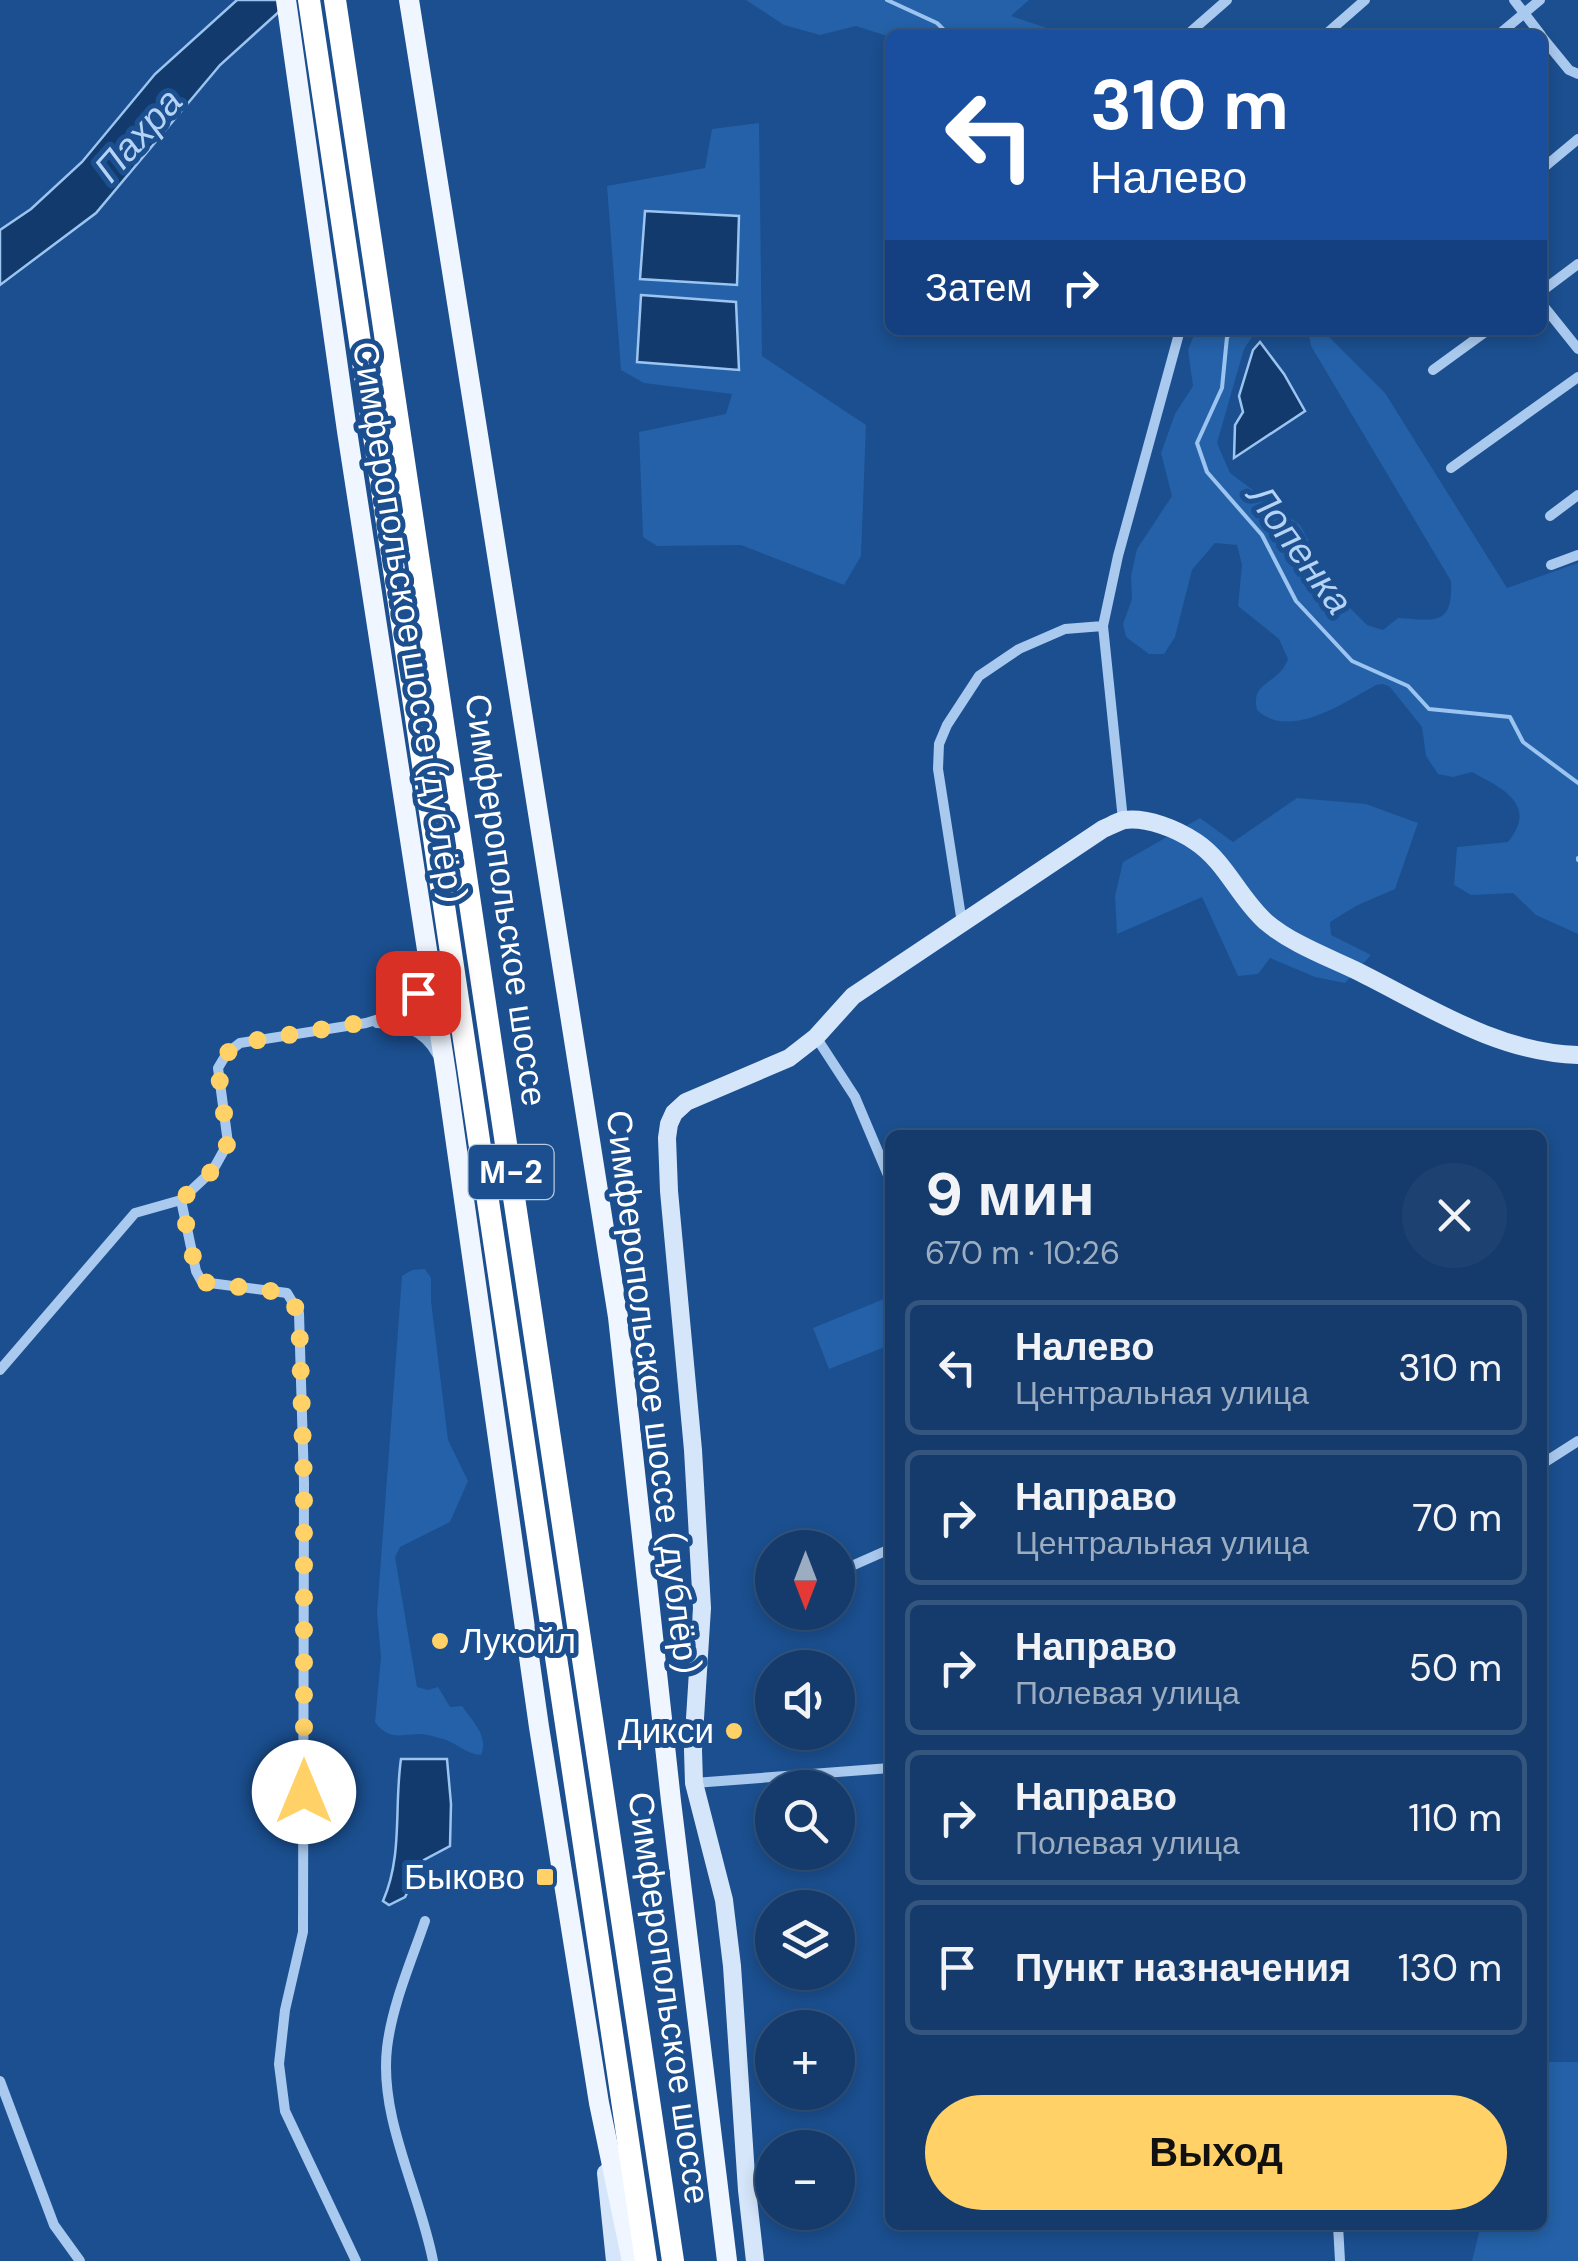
<!DOCTYPE html>
<html lang="ru">
<head>
<meta charset="utf-8">
<style>
	:root { --surface:#143b6b; --page:#1d4271; --text:#f1f3f6; --muted:#9dadc1; --line:#33557e; --accent:#ffd166 }
	body { margin:0; font-family:"DM Sans",sans-serif; background:var(--page); color:var(--text); height:100vh; display:flex; flex-direction:column; font-size:38px; white-space:nowrap }
	* { box-sizing:border-box; margin:0 }
	p { font-size:32px; color:var(--muted) }
	.icon { flex:none; width:55px; height:55px; fill:none; stroke:currentColor; stroke-width:2; stroke-linecap:round; stroke-linejoin:round }
	.map { position:relative; flex:1; overflow:hidden }
	.side { position:absolute; left:885px; top:1130px; width:662px; height:1100px; display:flex; flex-direction:column; background:var(--surface); border-radius:15px; box-shadow:0 5px 15px #0003,0 0 0 2px var(--line) }
	.side>* { flex:none }
	.banner { position:absolute; left:885px; top:30px; width:662px; height:305px; border-radius:15px; box-shadow:0 5px 15px #0003,0 0 0 2px var(--line); background:#1a4fa0; color:#fff; overflow:hidden }
	.needle { width:65px; rotate:180deg }
	.buttons { position:absolute; left:755px; top:1530px; display:grid; gap:20px }
	.buttons a { display:grid; place-items:center; width:100px; height:100px; border-radius:50%; background:var(--surface); box-shadow:0 5px 15px #0003,0 0 0 2px var(--line); font-size:50px }
	.pin { position:absolute; display:grid; place-items:center; width:85px; height:85px; color:#fff; margin:-42px; border-radius:20px; box-shadow:0 5px 15px #0006 }
	.me { position:absolute; width:110px; margin:-55px; rotate:0deg; stroke-linejoin:round; filter:drop-shadow(0 0 8px #0008) }
	.turn { display:flex; align-items:center; gap:35px; height:210px; padding:0 40px; font-size:45px }
	.turn .icon { width:130px; height:130px; stroke-width:2.5 }
	.turn b { display:block; font-size:70px; line-height:85px }
	.then { display:flex; align-items:center; height:95px; padding:0 40px; background:#0003; gap:20px; font-size:38px }
	.round { display:grid; place-items:center; flex:none; width:105px; height:105px; border-radius:52px; background:var(--page) }
	.overview { display:flex; align-items:center; justify-content:space-between; height:170px; padding:0 40px }
	h1 { font-size:60px; font-weight:700; line-height:75px }
	.button { display:flex; gap:20px; margin-top:auto; padding:20px 40px }
	.button a { flex:1; height:115px; border-radius:60px; background:var(--accent); color:#111; font-size:40px; font-weight:700; line-height:115px; text-align:center }
	ul { padding:0; list-style:none }
	li { display:flex; align-items:center; gap:30px; height:135px; margin:0 20px 15px; padding:0 20px; border:5px solid var(--line); border-radius:15px }
	li div { flex:1 }
	li b { display:block; font-size:38px }
	li em { font-style:normal }
	.map>svg:first-child { display:block }
	.green { fill:#2461a8 }
	.water { fill:#123a6d; stroke:#9cc4f0; stroke-width:2.5 }
	.lines { fill:none; stroke-linecap:round; stroke-linejoin:round }
	.stream { stroke:#9cc4f0; stroke-width:4 }
	.street { stroke:#a9c9ee; stroke-width:10 }
	.secondary { stroke:#d6e6fa; stroke-width:18 }
	.primary { stroke:#f0f6ff; stroke-width:20 }
	.highway { stroke:#fff; stroke-width:22 }
	.route { stroke:#ffd166; stroke-width:18; stroke-dasharray:0 32.4 }
	.poi-dot { fill:#ffd166; stroke:#1b4f8f; stroke-width:4 }
	.labels { text-anchor:middle; dominant-baseline:central; stroke-width:10; stroke-linejoin:round; paint-order:stroke }
	.shield { fill:#1b4f8f; stroke:#bbcadd; stroke-width:2.5 }
	.shield-label { font-size:32px; font-weight:bold; fill:#fff }
	.street-label { font-size:35px; fill:#fff; stroke:#1b4f8f }
	.poi-label { font-size:35px; fill:#fff; stroke:#1b4f8f; text-anchor:end }
	.water-label { font-size:38px; font-style:italic; fill:#b5d3f5; stroke:#1b4f8f }
</style>
</head>
<body>
<div class="map">
<svg width="1578" height="2261" viewBox="0 0 1578 2261">
	<rect width="100%" height="100%" fill="#1b4f8f"/>
	<!-- green -->
	<path class="green" d="M746,0H1029L1011,16L1068,35L890,37L856,26L820,35L784,25Z
		M759,123L762,356L866,425L861,556L844,585L741,545L657,546L643,537L639,432L726,414L732,394L644,383L621,370L607,186L705,168L712,129Z
		M1196,330H1257L1244,349L1217,443L1230,473L1300,525L1335,589L1347,605L1367,625L1383,630L1398,618C1435,620 1453,627 1451,581L1311,346L1308,330H1322L1385,393L1507,588L1578,563V934L1536,915L1513,893L1471,895L1454,885L1457,847L1508,842C1539,804 1501,788 1472,772L1453,777L1438,774L1426,756L1422,727L1390,687L1383,684L1376,685C1345,702 1290,741 1257,710C1250,680 1278,686 1288,659L1279,639L1238,606L1242,565L1237,545L1215,543L1192,570L1175,637L1164,654H1149L1126,637L1123,624L1132,599L1131,576L1137,549L1172,496L1161,453L1175,414L1193,386L1188,350Z
		M1297,798L1366,804L1418,823L1395,889L1356,906L1330,922L1331,935L1371,955L1345,983L1315,977L1270,958L1258,974L1238,976L1202,897L1117,934L1115,896L1123,862L1200,818L1233,842Z
		M425,1269L431,1278V1301L448,1440L468,1481L450,1522L400,1547L395,1557L417,1687L428,1690L438,1687L450,1707L462,1706C473,1722 489,1736 481,1755C466,1754 457,1743 443,1739C435,1737 427,1734 419,1734C399,1735 388,1740 375,1722L381,1657L377,1613L402,1276L412,1270Z
		M884,1299L890,1314V1345L829,1369L813,1328Z
		M1543,2062H1578V2261H1472L1481,2225H1542Z"/>
	<!-- water -->
	<path class="water" d="M237,0H292L220,65L96,213L0,285V230L31,209L82,162L155,74Z
		M645,211L739,216L737,285L640,279Z
		M641,295L736,302L739,370L637,362Z
		M1260,342L1284,374L1305,411L1234,458L1235,425L1243,412L1239,396L1253,350Z
		M401,1759H447L451,1804L450,1846L424,1860L405,1897L389,1905L383,1901C403,1856 394,1806 401,1759Z"/>
	<g class="lines">
		<!-- stream -->
		<path class="stream" d="M887,0L937,23L949,35
			M1236,330L1227,337L1222,388L1197,443L1207,472L1262,535L1296,601L1352,661L1408,686L1429,709L1510,717L1523,742L1578,783
			M1578,858V860"/>
		<!-- street -->
		<path class="street" d="M1514,0L1541,35
			M1187,35L1227,0
			M1325,35L1365,0
			M1498,35L1540,0
			M1542,37L1569,70L1578,74
			M1542,169L1578,139
			M1542,291L1578,264
			M1542,304L1578,349
			M1433,370L1488,330
			M1451,468L1578,377
			M1550,516L1578,495
			M1551,565L1578,555
			M1123,820L1103,626L1118,556L1180,330
			M962,923L938,769L939,744L947,725L979,676L1019,649L1065,629L1103,626
			M377,1023C404,1024 424,1030 437,1054
			M816,1037L855,1097L890,1180
			M181,1200L196,1271L202,1282L287,1293L299,1313L304,1483L303,1932L285,2010L279,2064L285,2111L356,2261
			M0,1370L135,1213L181,1200L213,1170L228,1143L218,1068L227,1053L240,1043L366,1023L389,1016L406,1007L418,993L423,968
			M1542,1464L1578,1441
			M838,1572L890,1549
			M769,1602L772,1600
			M694,1783L890,1768
			M425,1921C411,1962 392,2005 387,2048C379,2119 420,2192 433,2261
			M0,2081L54,2225L80,2261
			M1338,2225L1340,2261"/>
		<!-- secondary -->
		<path class="secondary" d="M606,2173L615,2261
			M755,2261L747,2190L732,1966L724,1900L694,1783L693,1750L702,1608L693,1450L669,1191L667,1138L669,1124L674,1113L686,1102L789,1058L816,1037L853,996L1103,829C1110,826 1117,822 1124,820C1147,817 1177,829 1196,842C1226,862 1239,898 1266,922C1292,944 1328,957 1359,972C1429,1007 1499,1053 1578,1055"/>
		<!-- primary -->
		<path class="primary" d="M286,0L347,431L446,1073L539,1727L599,2103L632,2261
			M409,0L618,1317L671,1801L727,2261"/>
		<!-- highway -->
		<path class="highway" d="M309,0L646,2261
			M335,0L673,2261"/>
	</g>
	<g class="lines">
		<!-- route -->
		<path class="route" d="M304,1792V1483L299,1313L286,1293L202,1282L196,1271L181,1200L213,1170L228,1143L218,1068L226,1054L240,1043L366,1022L389,1016L406,1007L418,993"/>
	</g>
	<!-- markers -->
	<g class="poi-dot">
		<circle cx="440" cy="1641" r="10"/>
		<circle cx="734" cy="1731" r="10"/>
		<rect x="535" y="1867" width="20" height="20" rx="5"/>
	</g>
	<g class="labels">
		<!-- shield labels -->
		<rect class="shield" x="468.5" y="1145" width="85" height="54" rx="8"/>
		<g class="shield-label">
			<text x="511" y="1172">М-2</text>
		</g>
		<!-- street labels -->
		<g class="street-label">
			<text transform="translate(409 622) rotate(81)">Симферопольское шоссе (дублёр)</text>
			<text transform="translate(506 900) rotate(82)">Симферопольское шоссе</text>
			<text transform="translate(653 1392) rotate(83)">Симферопольское шоссе (дублёр)</text>
			<text transform="translate(669 1998) rotate(82)">Симферопольское шоссе</text>
		</g>
		<!-- poi labels -->
		<g class="poi-label">
			<text x="460" y="1641" text-anchor="start">Лукойл</text>
			<text x="714" y="1731">Дикси</text>
			<text x="525" y="1877">Быково</text>
		</g>
		<!-- water labels -->
		<g class="water-label">
			<text transform="translate(138 135) rotate(-48)">Пахра</text>
			<text transform="translate(1300 549) rotate(54)">Лопенка</text>
		</g>
	</g>
</svg>
<div class="buttons">
<a><svg class="needle" viewBox="-14 -14 28 28"><path d="M0-13l5 13h-10z" fill="#e53935"/><path d="M0 13l5-13h-10z" fill="#9dadc1"/></svg></a>
<a><svg class="icon" aria-label="sound" viewBox="0 0 24 24"><path d="M4 9h4l5-4v14l-5-4H4zM17 9q2 3 0 6"/></svg></a>
<a><svg class="icon" aria-label="search" viewBox="0 0 24 24"><circle cx="10" cy="10" r="6"/><path d="M15 15l6 6"/></svg></a>
<a><svg class="icon" aria-label="layers" viewBox="0 0 24 24"><path d="M12 4l9 5-9 5-9-5zM3 14l9 5 9-5"/></svg></a>
<a>+</a>
<a>−</a>
</div>
<div class="pin" style="left:418px;top:993px;background:#d93025"><svg class="icon" aria-label="arrive" viewBox="0 0 24 24"><path d="M6 21V4h12l-3 4 3 4H6"/></svg></div>
<svg class="me" style="left:304px;top:1792px" viewBox="-20 -20 40 40"><circle r="19" fill="#fff"/><path d="M0-13L10 11 0 6-10 11z" fill="#ffd166"/></svg>
<div class="banner">
<div class="turn"><svg class="icon" aria-label="left" viewBox="0 0 24 24"><path d="M17 20v-9H6M10 6l-5 5 5 5"/></svg><div><b>310 m</b>Налево</div></div>
<div class="then">Затем<svg class="icon" aria-label="right" viewBox="0 0 24 24"><path d="M7 20v-9h11M14 6l5 5-5 5"/></svg></div>
</div>
<section class="side">
<div class="overview"><div><h1>9 мин</h1><p>670 m · 10:26</p></div><a class="round"><svg class="icon" aria-label="close" viewBox="0 0 24 24"><path d="M6 6l12 12M18 6L6 18"/></svg></a></div>
<ul>
<li><svg class="icon" aria-label="left" viewBox="0 0 24 24"><path d="M17 20v-9H6M10 6l-5 5 5 5"/></svg><div><b>Налево</b><p>Центральная улица</p></div><em>310 m</em></li>
<li><svg class="icon" aria-label="right" viewBox="0 0 24 24"><path d="M7 20v-9h11M14 6l5 5-5 5"/></svg><div><b>Направо</b><p>Центральная улица</p></div><em>70 m</em></li>
<li><svg class="icon" aria-label="right" viewBox="0 0 24 24"><path d="M7 20v-9h11M14 6l5 5-5 5"/></svg><div><b>Направо</b><p>Полевая улица</p></div><em>50 m</em></li>
<li><svg class="icon" aria-label="right" viewBox="0 0 24 24"><path d="M7 20v-9h11M14 6l5 5-5 5"/></svg><div><b>Направо</b><p>Полевая улица</p></div><em>110 m</em></li>
<li><svg class="icon" aria-label="arrive" viewBox="0 0 24 24"><path d="M6 21V4h12l-3 4 3 4H6"/></svg><div><b>Пункт назначения</b></div><em>130 m</em></li>
</ul>
<div class="button"><a>Выход</a></div>
</section>
</div>
</body>
</html>
